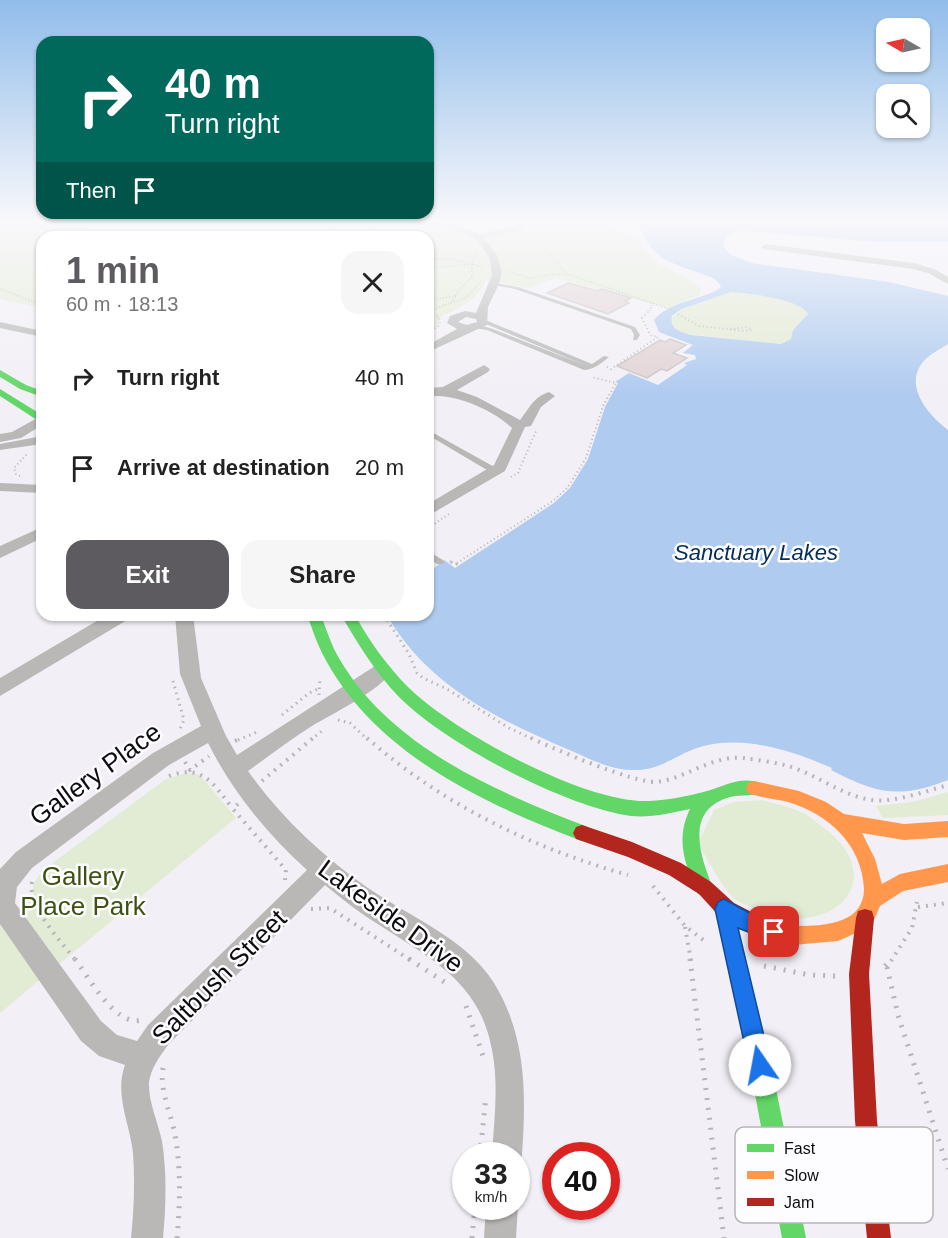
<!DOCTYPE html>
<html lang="en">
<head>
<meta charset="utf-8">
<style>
	:root { --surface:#fff; --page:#f6f6f6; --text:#222; --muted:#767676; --accent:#5d5b60 }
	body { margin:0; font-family:Helvetica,sans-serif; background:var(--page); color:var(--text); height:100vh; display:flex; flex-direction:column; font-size:22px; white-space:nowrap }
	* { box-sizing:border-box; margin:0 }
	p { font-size:20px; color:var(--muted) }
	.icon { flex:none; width:33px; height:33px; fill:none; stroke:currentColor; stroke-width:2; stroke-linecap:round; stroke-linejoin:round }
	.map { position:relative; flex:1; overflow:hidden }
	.side { position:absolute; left:36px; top:231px; width:398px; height:390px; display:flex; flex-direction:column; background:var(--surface); border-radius:18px; box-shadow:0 2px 4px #0004 }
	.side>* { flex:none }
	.banner { position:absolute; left:36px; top:36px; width:398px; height:183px; border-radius:18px; box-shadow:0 2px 4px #0004; background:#00695c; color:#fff; overflow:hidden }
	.needle { width:39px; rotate:279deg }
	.buttons { position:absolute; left:876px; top:18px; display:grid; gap:12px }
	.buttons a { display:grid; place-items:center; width:54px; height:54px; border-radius:12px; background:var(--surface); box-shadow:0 2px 4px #0004; font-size:30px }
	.speed { position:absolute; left:452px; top:1142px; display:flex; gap:12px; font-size:30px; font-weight:700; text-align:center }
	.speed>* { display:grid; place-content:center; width:78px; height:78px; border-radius:50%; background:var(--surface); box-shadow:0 2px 4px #0004; line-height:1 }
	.speed small { font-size:15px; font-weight:400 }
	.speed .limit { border:9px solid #d22; background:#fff; color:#111 }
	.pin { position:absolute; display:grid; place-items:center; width:51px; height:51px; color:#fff; margin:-26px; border-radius:12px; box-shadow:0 3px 9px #0006 }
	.me { position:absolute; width:66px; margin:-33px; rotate:348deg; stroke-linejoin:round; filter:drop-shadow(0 0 4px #0008) }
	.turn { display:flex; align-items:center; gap:21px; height:126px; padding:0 30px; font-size:27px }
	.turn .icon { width:78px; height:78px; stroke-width:2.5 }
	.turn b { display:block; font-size:42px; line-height:51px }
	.then { display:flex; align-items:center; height:57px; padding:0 30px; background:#0003; gap:12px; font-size:22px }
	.round { display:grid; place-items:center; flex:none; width:63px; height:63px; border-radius:18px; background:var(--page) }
	.head { display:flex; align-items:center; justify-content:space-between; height:102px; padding:0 30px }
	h1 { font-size:36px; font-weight:800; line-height:45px; color:var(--accent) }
	.action { display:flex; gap:12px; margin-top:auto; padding:12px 30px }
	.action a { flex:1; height:69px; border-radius:18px; background:var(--accent); color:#fff; font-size:24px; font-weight:800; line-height:69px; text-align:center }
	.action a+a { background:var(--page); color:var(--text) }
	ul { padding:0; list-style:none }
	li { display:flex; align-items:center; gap:18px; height:90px; padding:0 30px }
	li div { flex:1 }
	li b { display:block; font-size:22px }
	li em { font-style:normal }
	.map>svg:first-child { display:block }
	.green { fill:#e2ebd3 }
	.water { fill:#afcbf0; fill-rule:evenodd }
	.building { fill:#e2d3d5; stroke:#c8c5c7; stroke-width:1.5 }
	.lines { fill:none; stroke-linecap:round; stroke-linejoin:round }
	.path-far4 { stroke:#b6b5b7; stroke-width:1.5; stroke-dasharray:1 2; stroke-linecap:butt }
	.path-far3 { stroke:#b6b5b7; stroke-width:2; stroke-dasharray:1 3; stroke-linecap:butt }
	.path-far2 { stroke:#b6b5b7; stroke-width:3; stroke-dasharray:1.5 4.5; stroke-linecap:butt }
	.path-far1 { stroke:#b6b5b7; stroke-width:4; stroke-dasharray:2 6; stroke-linecap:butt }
	.path { stroke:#b6b5b7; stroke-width:5; stroke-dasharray:2 8; stroke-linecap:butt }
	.lane { fill:#b9b8b7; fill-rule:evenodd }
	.street { fill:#b9b8b7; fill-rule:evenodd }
	.fast { fill:#63d668; fill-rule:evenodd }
	.slow { fill:#ff974d; fill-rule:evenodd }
	.jam { fill:#b3261e; fill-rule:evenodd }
	.route { fill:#1a73e8; stroke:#114b97; stroke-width:1.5 }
	.labels { text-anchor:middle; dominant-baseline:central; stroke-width:5; stroke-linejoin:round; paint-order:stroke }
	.water-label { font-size:22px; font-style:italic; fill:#022d59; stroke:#fdfcff }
	.near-street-label { font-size:26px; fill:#0d0b0f; stroke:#fdfcff }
	.near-park-label { font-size:26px; fill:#3e5110; stroke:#fdfcff }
	.key { fill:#fdfcff; stroke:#b5b4b7; stroke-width:1.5 }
	.key-label { font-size:16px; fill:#0d0b0f }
</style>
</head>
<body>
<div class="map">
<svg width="948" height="1238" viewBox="0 0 948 1238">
	<rect width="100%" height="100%" fill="#f2f0f6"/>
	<!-- green -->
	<path class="green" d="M0,222H402L453,229L474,238L519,229L525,222H604C612,230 624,231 634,237C642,243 645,252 652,258C667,271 687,274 701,289L700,295L668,308L556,278L529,288L486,280C477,301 461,307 441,316L437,327L428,333V237H42V308L0,299Z
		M730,292C747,293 801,299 808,314L793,330L791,339L781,344L687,334C678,330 673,328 671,319L681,309Z
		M186,773L200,775L236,818L0,1013V922L34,895C30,883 39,876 47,867L166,779Z
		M948,792V815L883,818L876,806L912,802Z
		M762,800C775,804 789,806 801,812C809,815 817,823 824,828C892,879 832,940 762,911C754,907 740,904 733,898C719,883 709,861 698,844L714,810L734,802Z"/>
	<!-- water -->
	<path class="water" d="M638,222H948V242H876L745,231C733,232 725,233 723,246L731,255L752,263L889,282L948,296V344C939,350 928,355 922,363C904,387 929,416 948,430V780C899,799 877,794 831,770L832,768C790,750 739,733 694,749C673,757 659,771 632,770C610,770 586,757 567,749C496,719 426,684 387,615H428V573L444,560L455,568L554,503L570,488L588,459L605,407L618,383L615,382L629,373L658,385L687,365L684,363L696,359L695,355L683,353L693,345L659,332L654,320C669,300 716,297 721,286L715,279C678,263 653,266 638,222ZM731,292C747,293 801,299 808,314L793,330L791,339L781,344L691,335C681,332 669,329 672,316L681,309Z"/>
	<!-- building -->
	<path class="building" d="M568,283L598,291L602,289L631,298L625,301L629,303L608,314L547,293Z
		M670,339L686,345L673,353L687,358L667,371L661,369L647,378L617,366L660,340L665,342Z"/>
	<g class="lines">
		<!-- path-far4 -->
		<path class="path-far4" d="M323,222L342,237
			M363,222L362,224L366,227L405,237
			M539,222L538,240L568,275
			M8,227L84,228
			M428,249L432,253V259
			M428,259H452L472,264L477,251
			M428,268L472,264L484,268
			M509,272L530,278L557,274L571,275L675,311
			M0,289L42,305
			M428,300L457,296
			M451,303L467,297L480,283
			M428,311L451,303L459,290L472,277V264
			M649,311L652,305"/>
		<!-- path-far3 -->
		<path class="path-far3" d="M671,310L699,326L745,331L752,330L747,327L730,329
			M428,311L431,310
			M428,333L440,325L439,317L429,312
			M607,367L611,369L658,337L650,335L642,318L650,310
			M20,476L16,474L14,468L27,454
			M511,477L518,473L536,431
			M428,489L434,493
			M428,528L449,514
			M450,561L453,563
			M457,563L553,501L568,487L586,458L603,406L616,383L591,377"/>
		<!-- path-far2 -->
		<path class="path-far2" d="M451,562L455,565L460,562
			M384,615L409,654L417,673L423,678L447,689L509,728L535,740
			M173,681L184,720L180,729
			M319,695L320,678
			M282,715L309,693L318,689
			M338,720L350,723L368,740
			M238,740L257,732
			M311,740L324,729"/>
		<!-- path-far1 -->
		<path class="path-far1" d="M367,738C442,804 532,848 628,875
			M531,738C554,749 634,783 656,782C686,779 711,755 743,758C757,760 774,762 788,766C816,774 842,796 872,800C894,803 926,791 948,785
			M235,741L242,738
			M185,762L190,770L209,756
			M169,776C203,763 214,785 233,809
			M262,781L313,738
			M238,804L233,809L286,870L285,880
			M32,882C27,907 62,942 76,961
			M653,886L685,926L706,942
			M918,907L948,903
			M311,909L330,908L412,961
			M685,927L691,961
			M891,961L912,928L917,902"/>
		<!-- path -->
		<path class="path" d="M75,959C89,978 116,1027 141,1020
			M409,959L449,985
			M690,959L724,1238
			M764,966L810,975L835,976
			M885,966L892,959
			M887,967L898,1015L948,1169
			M466,1006L485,1062
			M163,1068C159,1093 173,1116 176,1141C181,1173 180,1206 177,1238
			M480,1155L486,1096
			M472,1238L475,1206"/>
		<!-- lane -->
		<path class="lane" d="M0,222H2L3,223L0,224Z
			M495,283L518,287L635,327L640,335L637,340H633L634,335L631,329L515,289L493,285V283Z
			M483,319L592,364L604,356L609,357C602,363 593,370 584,370L487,330L475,328V326L477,325L490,328L587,366L481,322V320Z
			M428,430L498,469L499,471L498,473H492L428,435Z
			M428,551L443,560L444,562L443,564H437L428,558Z"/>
		<!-- street -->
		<path class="street" d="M408,222C432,220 457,222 479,234L513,227L519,222H528L519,231L484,238L497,255L502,272L499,284L488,307L487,325L428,352V345L457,329L447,323L450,316L465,311L476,313L492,275L490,259L481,245L473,238L454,229L412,225ZM466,317L476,319L477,322L467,325L458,322Z
			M766,244L914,263L934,269L948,277V284L928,273L913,269L763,249L761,247Z
			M0,322L42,331V337L0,328Z
			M484,365L490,369L488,372L457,390L477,397L520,420C529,409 533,397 549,392L555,396L541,407L531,426L525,427L505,471L433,513L428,515V504L494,465L512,428C492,409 455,394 428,396V388L443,387Z
			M39,417L42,418V425L21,438L0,442V434L12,432Z
			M42,436V444L0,450V444Z
			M0,483L42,485V493L0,491Z
			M42,527V538L0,558V546Z
			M107,615H130L127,620L0,696V678Z
			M175,615H193L201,678L226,736L237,755L375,666L382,664L389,666L392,671C381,690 332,714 312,726C290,740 269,756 248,771C281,817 322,856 368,888C410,917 467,939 494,983C527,1037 526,1095 522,1155L518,1166L516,1167V1155H492C494,1120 499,1085 492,1050C480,983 433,960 381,926C361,914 343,900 325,885L168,1045C160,1056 151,1068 149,1082C148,1101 158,1122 162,1141C167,1173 166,1206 163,1238H131C134,1210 135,1181 133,1153C130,1124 114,1095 125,1065L99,1056L81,1041L0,924V869L16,852L153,753L201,726L180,674ZM208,743C232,791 266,833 307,870L148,1025L137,1041L117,1035L101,1021L15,903L17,887L32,868L169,765Z
			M516,1201L518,1206L516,1238H484L486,1206H516Z"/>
		<!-- fast -->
		<path class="fast" d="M0,370L26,385L42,391V397L20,389L0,377Z
			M0,389L42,415V420H37L0,396Z
			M307,615H321C325,626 329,638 334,649C383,744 494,791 588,827L591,833L588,839L582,841C482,803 373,753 322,653C316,641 312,628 307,615Z
			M341,615H355C370,642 387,666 409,688C454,732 586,804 649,801C668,800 690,796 707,791C725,786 741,776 760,783L762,788L760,793C749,797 738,794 727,798C684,812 701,858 713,888L710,894L704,897L698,894C685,865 675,840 690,809C671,813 651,818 631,816C565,807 446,744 399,697C375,672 358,644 341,615Z
			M724,900L731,902L733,909L776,1089L806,1238H782L754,1089L715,909L717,902Z"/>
		<!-- slow -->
		<path class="slow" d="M754,781L799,791L826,802L844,814L904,824L948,821V837L904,840L862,833L875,859L882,884L900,874L948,864V882L903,891L880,906L874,920L867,928L838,941L793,945L757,936L754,929L757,922C767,918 777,924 788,925C805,927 826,926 842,920C856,915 864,904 864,889C862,845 829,814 788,802C775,799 761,798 748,793L746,788L748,783Z"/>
		<!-- jam -->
		<path class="jam" d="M582,825L632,842L681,863L711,882L734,903L771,922L774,929L771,936L764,939L720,917L699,894L669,875L628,857L576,839L573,833L576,827Z
			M865,909L872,911L874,918L869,974L877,1121L891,1238H867L855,1121L849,974L856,918L858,911Z"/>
	</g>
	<!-- sky -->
	<linearGradient id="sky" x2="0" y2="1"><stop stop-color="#91bdeb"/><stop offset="0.56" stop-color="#f9f8fb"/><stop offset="1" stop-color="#f9f8fb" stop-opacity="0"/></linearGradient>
	<rect width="948" height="395" fill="url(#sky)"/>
	<!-- route -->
	<path class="route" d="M724,899L757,917L781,926L783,932L781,939L774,942L738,928L771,1065L768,1073L760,1076L752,1073L749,1065L715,909L718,902Z"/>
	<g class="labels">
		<!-- water labels -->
		<g class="water-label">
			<text x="756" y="552">Sanctuary Lakes</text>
		</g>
		<!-- near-street labels -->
		<g class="near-street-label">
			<text transform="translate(95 774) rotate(-36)">Gallery Place</text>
			<text transform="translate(391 916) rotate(36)">Lakeside Drive</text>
			<text transform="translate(219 977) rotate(-45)">Saltbush Street</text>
		</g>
		<!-- near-park labels -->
		<g class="near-park-label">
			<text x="83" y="876">Gallery<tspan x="83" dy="30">Place Park</tspan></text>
		</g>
	</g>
	<!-- legend -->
	<rect x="735" y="1127" width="198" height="96" rx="9" class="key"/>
	<rect x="747" y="1144" width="27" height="8" fill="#63d668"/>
	<rect x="747" y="1171" width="27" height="8" fill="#ff974d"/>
	<rect x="747" y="1198" width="27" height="8" fill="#b3261e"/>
	<g class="key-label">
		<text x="784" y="1154">Fast</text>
		<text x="784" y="1181">Slow</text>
		<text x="784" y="1208">Jam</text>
	</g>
</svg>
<div class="buttons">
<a><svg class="needle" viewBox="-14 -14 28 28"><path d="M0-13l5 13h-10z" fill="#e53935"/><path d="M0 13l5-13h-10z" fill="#767676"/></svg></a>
<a><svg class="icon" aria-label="search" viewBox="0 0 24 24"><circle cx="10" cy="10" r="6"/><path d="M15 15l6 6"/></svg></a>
</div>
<div class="speed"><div>33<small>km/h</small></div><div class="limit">40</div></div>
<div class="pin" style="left:774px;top:932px;background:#d93025"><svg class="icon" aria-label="arrive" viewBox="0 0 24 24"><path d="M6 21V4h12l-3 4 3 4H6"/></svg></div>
<svg class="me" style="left:760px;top:1065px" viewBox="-20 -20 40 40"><circle r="19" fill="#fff"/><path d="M0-13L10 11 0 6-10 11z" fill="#1a73e8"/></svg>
<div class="banner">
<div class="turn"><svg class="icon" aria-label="right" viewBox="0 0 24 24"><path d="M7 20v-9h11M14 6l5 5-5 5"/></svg><div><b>40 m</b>Turn right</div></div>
<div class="then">Then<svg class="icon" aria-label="arrive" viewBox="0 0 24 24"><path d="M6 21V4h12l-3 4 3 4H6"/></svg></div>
</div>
<section class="side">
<div class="head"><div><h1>1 min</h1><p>60 m · 18:13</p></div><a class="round"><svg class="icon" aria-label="close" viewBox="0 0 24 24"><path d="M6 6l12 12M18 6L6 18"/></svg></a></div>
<ul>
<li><svg class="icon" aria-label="right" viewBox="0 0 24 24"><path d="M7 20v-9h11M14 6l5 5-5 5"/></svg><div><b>Turn right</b></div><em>40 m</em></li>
<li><svg class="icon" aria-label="arrive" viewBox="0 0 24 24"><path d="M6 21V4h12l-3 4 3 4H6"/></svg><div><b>Arrive at destination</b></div><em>20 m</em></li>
</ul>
<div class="action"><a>Exit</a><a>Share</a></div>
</section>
</div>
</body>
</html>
